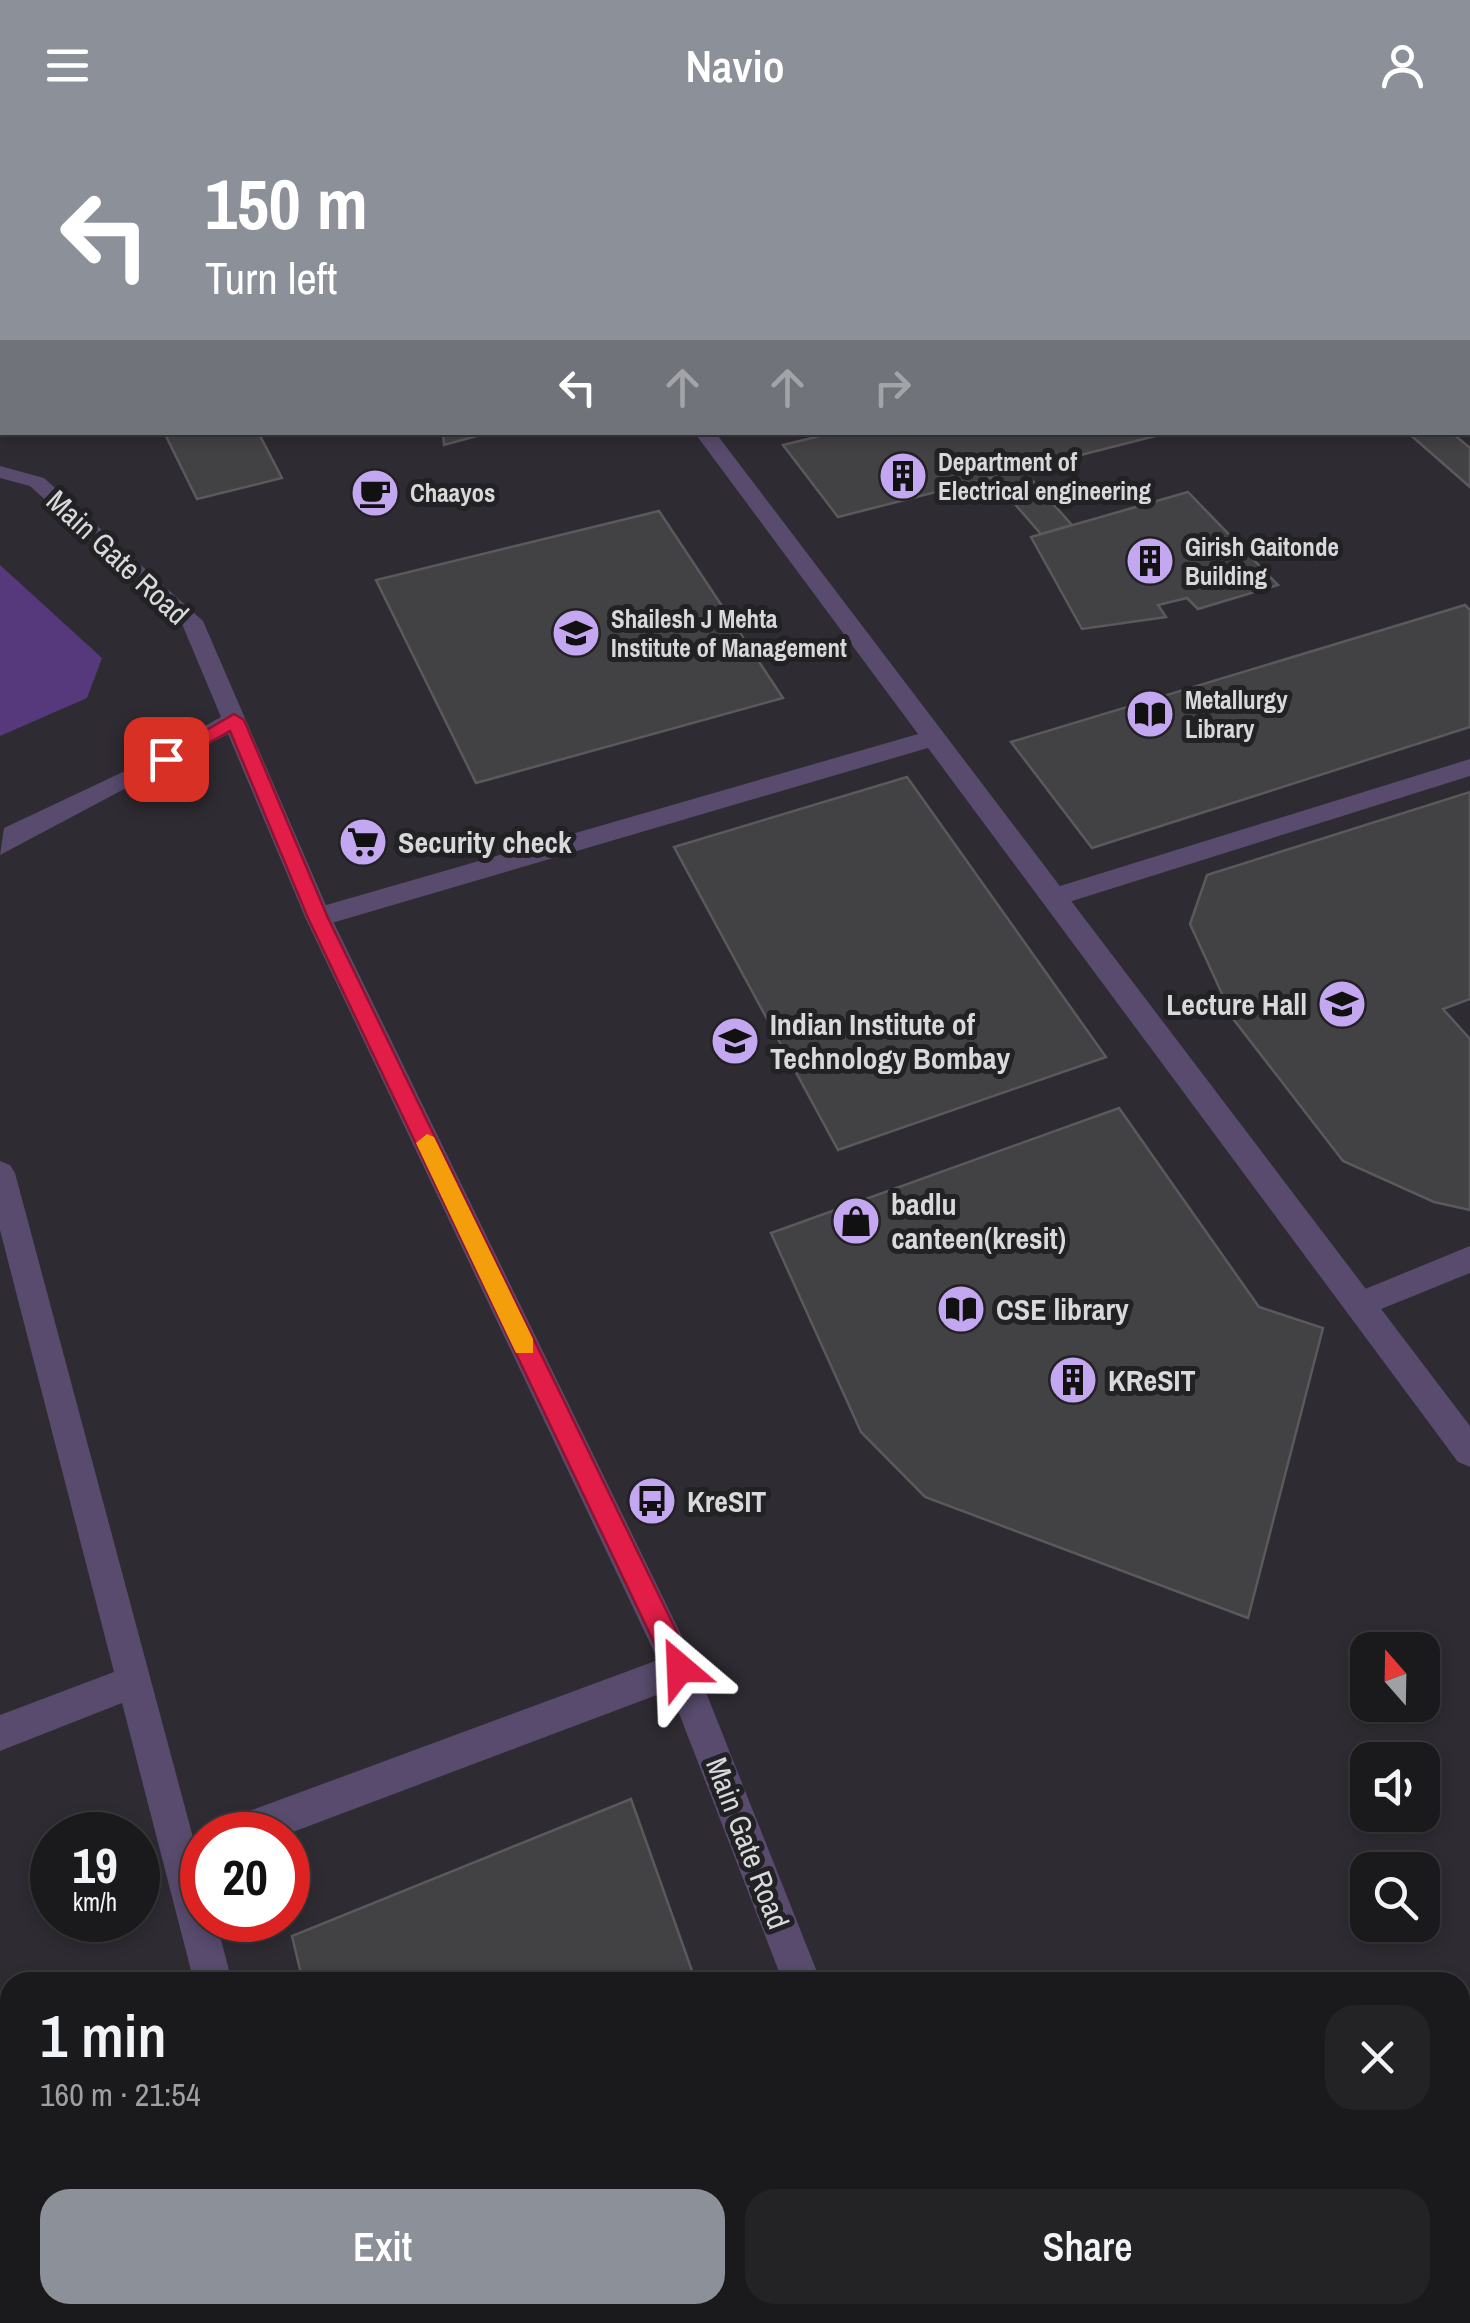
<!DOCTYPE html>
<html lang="en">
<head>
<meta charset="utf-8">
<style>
	:root { --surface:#1a191b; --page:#232224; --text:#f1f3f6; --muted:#9fa0a3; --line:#38383a; --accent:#8c9099 }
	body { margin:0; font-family:"Archivo Narrow",sans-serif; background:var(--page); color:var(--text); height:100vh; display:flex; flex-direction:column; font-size:38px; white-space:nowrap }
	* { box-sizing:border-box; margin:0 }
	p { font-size:32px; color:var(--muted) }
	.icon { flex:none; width:55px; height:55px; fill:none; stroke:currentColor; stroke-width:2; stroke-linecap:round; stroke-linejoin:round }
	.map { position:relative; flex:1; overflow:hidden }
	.drawer { position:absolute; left:0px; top:1842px; width:1470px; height:352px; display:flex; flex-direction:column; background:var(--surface); border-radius:30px 30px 0 0; box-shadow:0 5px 15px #0003,0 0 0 2px var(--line) }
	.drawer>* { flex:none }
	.top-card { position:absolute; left:0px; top:0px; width:1470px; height:305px; box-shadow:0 5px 15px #0003,0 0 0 2px var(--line); background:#8c9099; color:#fff; overflow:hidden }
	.needle { width:65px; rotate:340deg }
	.fabs { position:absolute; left:1350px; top:1502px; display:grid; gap:20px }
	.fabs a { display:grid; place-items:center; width:90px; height:90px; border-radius:20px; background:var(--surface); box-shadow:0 5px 15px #0003,0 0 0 2px var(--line); font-size:50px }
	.speed { position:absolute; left:30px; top:1682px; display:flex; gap:20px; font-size:50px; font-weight:700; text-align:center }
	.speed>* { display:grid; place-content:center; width:130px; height:130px; border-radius:50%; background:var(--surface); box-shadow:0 5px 15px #0003,0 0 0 2px var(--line); line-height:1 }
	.speed small { font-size:25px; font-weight:400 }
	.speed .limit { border:15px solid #d22; background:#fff; color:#111 }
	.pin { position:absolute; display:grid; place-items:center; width:85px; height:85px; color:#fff; margin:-42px; border-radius:20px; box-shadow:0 5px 15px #0006 }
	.me { position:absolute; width:110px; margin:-55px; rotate:334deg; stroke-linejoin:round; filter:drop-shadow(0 0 8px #0008) }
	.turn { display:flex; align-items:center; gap:35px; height:210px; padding:0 40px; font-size:45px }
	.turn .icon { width:130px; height:130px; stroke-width:2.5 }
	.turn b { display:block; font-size:70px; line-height:85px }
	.lanes { display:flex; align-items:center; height:95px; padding:0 40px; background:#0003; justify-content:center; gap:50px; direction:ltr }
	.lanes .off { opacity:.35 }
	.round { display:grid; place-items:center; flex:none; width:105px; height:105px; border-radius:30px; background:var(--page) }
	.head { display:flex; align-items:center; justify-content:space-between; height:170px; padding:0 40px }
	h1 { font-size:60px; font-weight:600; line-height:75px }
	.primary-button { display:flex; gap:20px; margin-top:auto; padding:20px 40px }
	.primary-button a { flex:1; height:115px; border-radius:30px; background:var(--accent); color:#fff; font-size:40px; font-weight:600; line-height:115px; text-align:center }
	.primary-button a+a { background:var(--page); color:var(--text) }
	header { display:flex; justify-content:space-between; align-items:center; height:130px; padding:0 40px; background:var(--accent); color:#fff; font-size:45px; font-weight:600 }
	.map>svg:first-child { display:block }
	.built { fill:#2e2b32; fill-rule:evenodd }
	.green { fill:#56397d }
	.building { fill:#424144; stroke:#5a595c; stroke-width:2.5 }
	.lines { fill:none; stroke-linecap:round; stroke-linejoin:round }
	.service { fill:#584b6d; fill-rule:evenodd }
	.pedestrian { fill:#584b6d; fill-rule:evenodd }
	.route { fill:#e11d48; stroke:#92132f; stroke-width:2.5 }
	.slow { fill:#f59e0b }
	.labels { text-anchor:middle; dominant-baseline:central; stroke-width:10; stroke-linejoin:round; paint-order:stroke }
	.far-poi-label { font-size:25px; font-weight:bold; fill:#d9d8da; stroke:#222124; text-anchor:start }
	.street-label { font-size:30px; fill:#d9d8da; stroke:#222124 }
	.poi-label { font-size:30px; font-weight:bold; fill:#d9d8da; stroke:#222124; text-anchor:start }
</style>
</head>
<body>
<header><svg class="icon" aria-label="menu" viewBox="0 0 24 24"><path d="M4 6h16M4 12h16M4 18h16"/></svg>Navio<svg class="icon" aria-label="person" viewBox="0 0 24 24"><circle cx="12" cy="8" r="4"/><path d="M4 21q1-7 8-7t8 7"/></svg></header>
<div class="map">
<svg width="1470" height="2193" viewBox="0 0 1470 2193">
	<rect width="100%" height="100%" fill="#222124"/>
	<!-- built -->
	<path class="built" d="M0,0H1470V2193H0ZM2,2H1468V302H2ZM1368,1520H1422V1575H1368ZM1368,1630H1422V1685H1368ZM52,1705H138V1790H52ZM202,1705H288V1790H202ZM1368,1740H1422V1795H1368ZM10,1852H1460V2185H10Z"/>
	<!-- green -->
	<path class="green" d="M0,435L102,528L87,568L0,606Z"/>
	<!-- building -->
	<path class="building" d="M1149,0H1458L1462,2H1152Z
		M164,302H258L282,348L197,369Z
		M443,302H492L444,315Z
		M836,302H1171L838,387L783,315Z
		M1407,302H1451L1470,318V357Z
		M1023,340L1072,395L1041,404L992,348Z
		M1188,362L1278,455L1198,479L1187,468L1158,475L1166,487L1082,499L1031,407Z
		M659,381L783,568L476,653L376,450Z
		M1465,475L1470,480V597L1092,718L1011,612Z
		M907,647L1106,927L838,1020L674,717Z
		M1470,662V869L1443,879L1470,909V1080L1434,1072L1343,1031L1234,890L1190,794L1207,745Z
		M1119,978L1259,1177L1323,1198L1248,1488L925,1367L861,1302L771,1103Z
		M631,1669L696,1852H303L292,1806Z
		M119,2185H160L167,2193H112Z
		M470,2185H717L719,2193H472Z"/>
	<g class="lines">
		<!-- service -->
		<path class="service" d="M2,204V223L0,224V205Z
			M0,336L44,348L203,491L331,787L692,1527L821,1852H783L670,1560L285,1705H217L223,1692L236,1686L658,1530L305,787L228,604L0,725L4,698L123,642L221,587L182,494L30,356L0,348Z
			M1470,629V646L1053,777L1040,768L1044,761Z
			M0,1031L10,1035L15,1043L202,1741V1790H216L232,1852H194L122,1573L0,1621V1585L114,1542L0,1100Z
			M1470,1116V1143L1359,1188L1348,1184L1344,1175L1348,1166Z
			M270,2185H312L315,2193H271Z
			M909,2185H951L955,2193H911Z"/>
		<!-- pedestrian -->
		<path class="pedestrian" d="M465,0H482L483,2H466Z
			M694,302H715L1470,1296V1337L1458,1332L928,618L318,797L309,794L305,787L309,780L918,604Z"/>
	</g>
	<!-- route -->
	<path class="route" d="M234,584L244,590L328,788L690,1529L694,1538L690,1548L680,1552L671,1548L308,788L230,601L173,633L166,635L157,629Z"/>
	<!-- slow -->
	<path class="slow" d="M427,1004L434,1007L533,1209V1223H516L416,1013Z"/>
	<!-- icons -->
	<defs>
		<g id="building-disc" transform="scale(2.5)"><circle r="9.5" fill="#c4a7f1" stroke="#222124"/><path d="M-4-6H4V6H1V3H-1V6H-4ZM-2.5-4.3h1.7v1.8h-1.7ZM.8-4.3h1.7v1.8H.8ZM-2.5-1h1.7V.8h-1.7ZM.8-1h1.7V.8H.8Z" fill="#111"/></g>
		<g id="cafe-disc" transform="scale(2.5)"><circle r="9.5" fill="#c4a7f1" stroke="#222124"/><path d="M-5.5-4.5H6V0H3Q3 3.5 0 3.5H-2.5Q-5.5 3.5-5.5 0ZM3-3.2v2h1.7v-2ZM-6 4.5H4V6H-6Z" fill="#111"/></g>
		<g id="university-disc" transform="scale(2.5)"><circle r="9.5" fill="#c4a7f1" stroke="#222124"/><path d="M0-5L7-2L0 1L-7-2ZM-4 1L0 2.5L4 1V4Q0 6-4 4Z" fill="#111"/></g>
		<g id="library-disc" transform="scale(2.5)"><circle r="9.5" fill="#c4a7f1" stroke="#222124"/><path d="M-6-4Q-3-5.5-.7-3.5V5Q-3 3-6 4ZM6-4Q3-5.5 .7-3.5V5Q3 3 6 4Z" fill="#111"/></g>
		<g id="supermarket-disc" transform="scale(2.5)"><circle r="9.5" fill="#c4a7f1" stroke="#222124"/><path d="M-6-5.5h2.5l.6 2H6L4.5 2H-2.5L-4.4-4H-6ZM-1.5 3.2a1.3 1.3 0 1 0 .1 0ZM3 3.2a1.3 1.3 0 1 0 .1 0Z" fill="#111"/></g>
		<g id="shop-disc" transform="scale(2.5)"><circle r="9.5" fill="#c4a7f1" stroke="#222124"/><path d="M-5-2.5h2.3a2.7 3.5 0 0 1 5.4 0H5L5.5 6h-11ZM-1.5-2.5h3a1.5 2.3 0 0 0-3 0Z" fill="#111"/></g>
		<g id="bus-disc" transform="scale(2.5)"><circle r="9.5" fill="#c4a7f1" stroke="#222124"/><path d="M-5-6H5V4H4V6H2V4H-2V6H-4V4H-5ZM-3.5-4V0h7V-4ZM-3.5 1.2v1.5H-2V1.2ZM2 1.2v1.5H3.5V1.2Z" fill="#111"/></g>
	</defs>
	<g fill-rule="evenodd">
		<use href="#building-disc" x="903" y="346"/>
		<use href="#cafe-disc" x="375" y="363"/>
		<use href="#building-disc" x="1150" y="431"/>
		<use href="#university-disc" x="576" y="503"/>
		<use href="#library-disc" x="1150" y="584"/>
		<use href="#supermarket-disc" x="363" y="712"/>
		<use href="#university-disc" x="1342" y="874"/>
		<use href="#university-disc" x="735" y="911"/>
		<use href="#shop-disc" x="856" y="1091"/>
		<use href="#library-disc" x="961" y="1179"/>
		<use href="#building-disc" x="1073" y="1250"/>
		<use href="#bus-disc" x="652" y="1371"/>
	</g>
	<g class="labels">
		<!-- far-poi labels -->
		<g class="far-poi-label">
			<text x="938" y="332">Department of<tspan x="938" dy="29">Electrical engineering</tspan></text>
			<text x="410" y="363">Chaayos</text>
			<text x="1185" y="417">Girish Gaitonde<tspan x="1185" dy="29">Building</tspan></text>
			<text x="611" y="489">Shailesh J Mehta<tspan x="611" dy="29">Institute of Management</tspan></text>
			<text x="1185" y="570">Metallurgy<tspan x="1185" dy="29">Library</tspan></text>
		</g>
		<!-- street labels -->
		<g class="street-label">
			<text transform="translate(118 427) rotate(43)">Main Gate Road</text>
			<text transform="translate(748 1713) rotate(69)">Main Gate Road</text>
		</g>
		<!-- poi labels -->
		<g class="poi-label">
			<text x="398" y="712">Security check</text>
			<text x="1307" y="874" text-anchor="end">Lecture Hall</text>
			<text x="770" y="894">Indian Institute of<tspan x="770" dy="34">Technology Bombay</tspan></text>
			<text x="891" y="1074">badlu<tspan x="891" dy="34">canteen(kresit)</tspan></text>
			<text x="996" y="1179">CSE library</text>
			<text x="1108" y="1250">KReSIT</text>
			<text x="687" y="1371">KreSIT</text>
		</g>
	</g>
</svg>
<div class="fabs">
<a><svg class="needle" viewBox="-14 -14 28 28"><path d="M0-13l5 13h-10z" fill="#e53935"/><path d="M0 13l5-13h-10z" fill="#9fa0a3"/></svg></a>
<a><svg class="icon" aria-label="sound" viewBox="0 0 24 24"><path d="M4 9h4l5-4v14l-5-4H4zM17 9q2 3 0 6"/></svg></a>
<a><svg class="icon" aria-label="search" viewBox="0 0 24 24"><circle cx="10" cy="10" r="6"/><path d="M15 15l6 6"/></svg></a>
</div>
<div class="speed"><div>19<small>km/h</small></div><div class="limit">20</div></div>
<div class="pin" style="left:166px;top:629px;background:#d93025"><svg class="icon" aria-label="arrive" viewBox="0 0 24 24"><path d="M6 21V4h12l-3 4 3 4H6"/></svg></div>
<svg class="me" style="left:680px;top:1538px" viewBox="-20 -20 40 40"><path d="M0-17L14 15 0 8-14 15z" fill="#e11d48" stroke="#fff" stroke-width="4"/></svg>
<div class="top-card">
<div class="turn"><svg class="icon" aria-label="left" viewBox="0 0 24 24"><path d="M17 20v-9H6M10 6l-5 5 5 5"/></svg><div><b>150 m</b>Turn left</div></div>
<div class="lanes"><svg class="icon" aria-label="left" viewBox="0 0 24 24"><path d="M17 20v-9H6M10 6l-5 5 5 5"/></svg><svg class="icon off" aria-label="ahead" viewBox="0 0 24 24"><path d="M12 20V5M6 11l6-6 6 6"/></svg><svg class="icon off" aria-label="ahead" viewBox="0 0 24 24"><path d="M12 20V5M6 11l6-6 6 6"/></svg><svg class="icon off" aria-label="right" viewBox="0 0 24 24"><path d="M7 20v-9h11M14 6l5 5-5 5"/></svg></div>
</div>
<section class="drawer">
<div class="head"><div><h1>1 min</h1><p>160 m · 21:54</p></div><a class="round"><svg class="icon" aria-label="close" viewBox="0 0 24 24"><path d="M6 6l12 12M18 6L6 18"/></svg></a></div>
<div class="primary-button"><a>Exit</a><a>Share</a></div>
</section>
</div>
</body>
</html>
